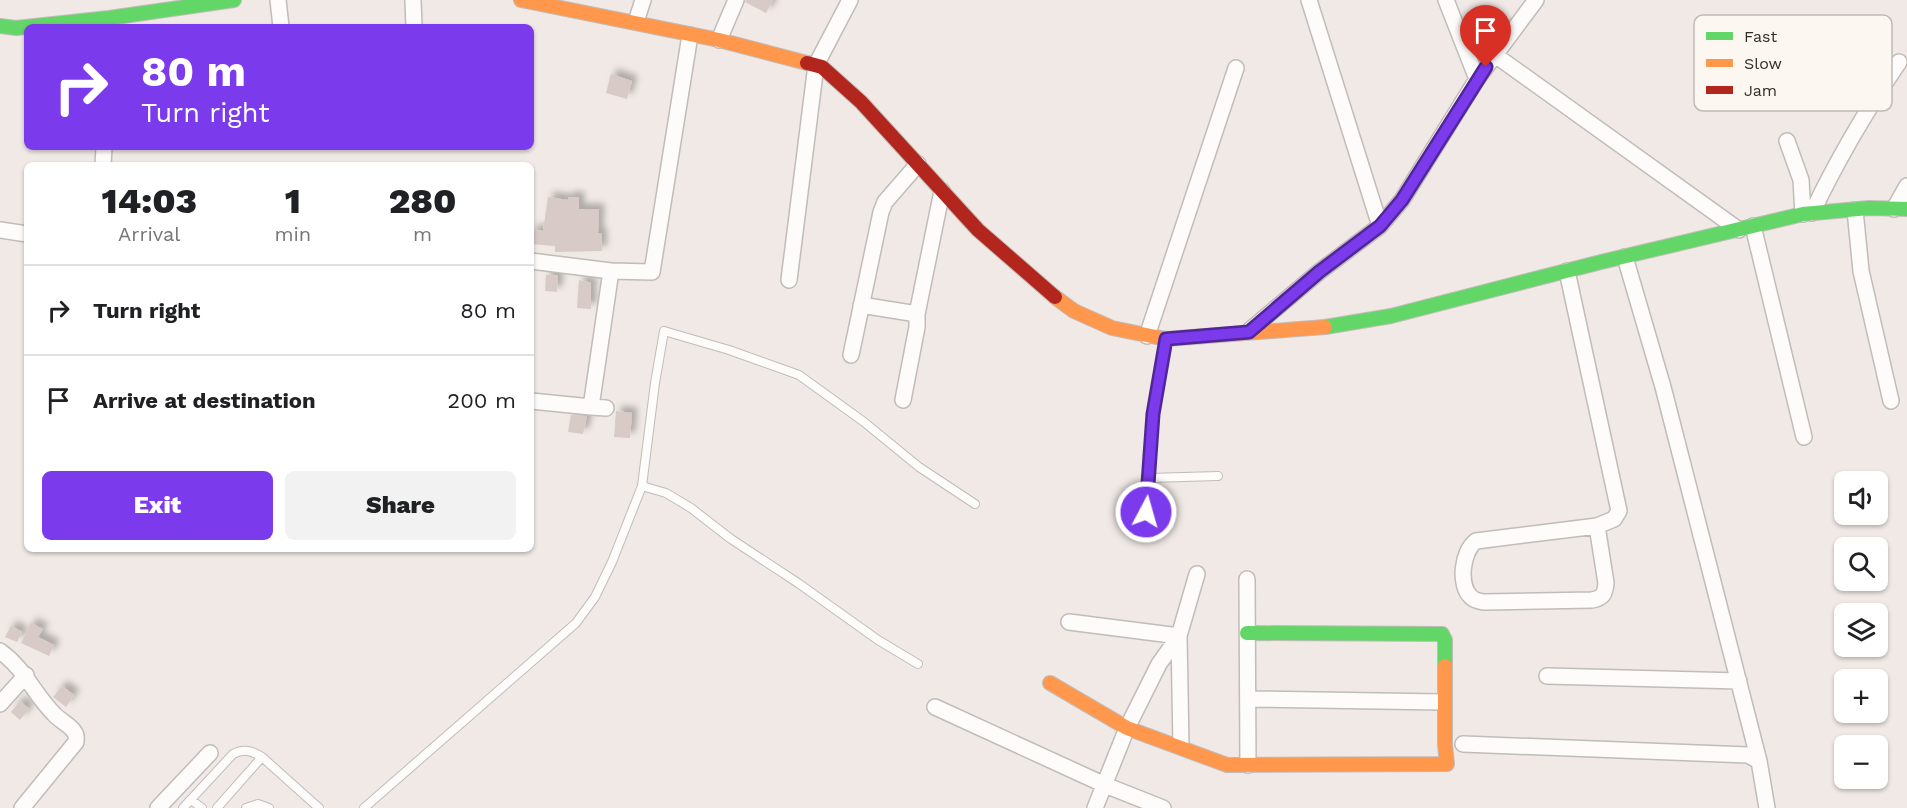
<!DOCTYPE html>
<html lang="en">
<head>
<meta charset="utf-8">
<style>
	:root { --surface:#fff; --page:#f2f2f2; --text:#202124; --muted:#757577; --line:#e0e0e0; --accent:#7c3aed }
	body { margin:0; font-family:"Work Sans",sans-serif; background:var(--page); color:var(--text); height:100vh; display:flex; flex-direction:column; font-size:22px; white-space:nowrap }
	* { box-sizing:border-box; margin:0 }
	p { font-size:20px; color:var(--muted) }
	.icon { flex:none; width:33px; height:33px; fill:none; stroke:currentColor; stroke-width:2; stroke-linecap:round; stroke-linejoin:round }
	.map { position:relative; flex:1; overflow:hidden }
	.side { position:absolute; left:24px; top:162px; width:510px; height:390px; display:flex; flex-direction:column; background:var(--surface); border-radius:9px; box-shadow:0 2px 4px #0004 }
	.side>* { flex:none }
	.top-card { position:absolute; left:24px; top:24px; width:510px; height:126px; border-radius:9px; box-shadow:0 2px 4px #0004; background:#7c3aed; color:#fff; overflow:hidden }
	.tools { position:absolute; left:1834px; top:471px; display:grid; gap:12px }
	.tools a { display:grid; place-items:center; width:54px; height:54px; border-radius:9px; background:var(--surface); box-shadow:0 2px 4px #0004; font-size:30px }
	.pin { position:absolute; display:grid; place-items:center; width:51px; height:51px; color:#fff; margin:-62px -26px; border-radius:50% 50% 50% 0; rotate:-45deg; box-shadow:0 0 6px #0007 }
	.pin .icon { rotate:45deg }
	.me { position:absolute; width:66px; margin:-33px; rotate:6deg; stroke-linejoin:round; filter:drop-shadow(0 0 4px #0008) }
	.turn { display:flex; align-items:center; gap:21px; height:126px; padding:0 18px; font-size:27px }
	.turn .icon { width:78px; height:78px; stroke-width:2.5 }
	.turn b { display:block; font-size:42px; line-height:51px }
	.eta { display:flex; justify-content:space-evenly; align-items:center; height:102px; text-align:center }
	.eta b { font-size:36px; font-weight:800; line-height:42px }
	.primary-button { display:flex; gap:12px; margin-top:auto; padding:12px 18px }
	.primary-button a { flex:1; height:69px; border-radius:9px; background:var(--accent); color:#fff; font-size:24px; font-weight:800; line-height:69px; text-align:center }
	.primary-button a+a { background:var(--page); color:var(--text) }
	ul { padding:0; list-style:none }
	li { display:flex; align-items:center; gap:18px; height:90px; padding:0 18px; border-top:2px solid var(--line) }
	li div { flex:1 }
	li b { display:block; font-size:22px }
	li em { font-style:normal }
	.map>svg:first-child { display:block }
	.building { fill:#d7cac7; filter:url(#shadow) }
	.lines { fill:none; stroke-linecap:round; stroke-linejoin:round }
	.lane-casing { stroke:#c1bcb8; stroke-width:10 }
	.street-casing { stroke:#c1bcb8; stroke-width:18 }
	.fast-casing { stroke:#c1bcb8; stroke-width:16 }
	.slow-casing { stroke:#c1bcb8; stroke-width:16 }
	.jam-casing { stroke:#c1bcb8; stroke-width:16 }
	.lane { stroke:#fdfcfb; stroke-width:8 }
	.street { stroke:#fdfcfb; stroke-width:15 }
	.fast { stroke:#63d668; stroke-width:14 }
	.slow { stroke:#ff974d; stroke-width:14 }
	.jam { stroke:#b3261e; stroke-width:14 }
	.route-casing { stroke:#51269a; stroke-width:15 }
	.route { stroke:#7c3aed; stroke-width:10 }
	.key { fill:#fdf7f2; stroke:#c0bab6; stroke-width:1.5 }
	.key-label { font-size:16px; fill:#312d2a }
</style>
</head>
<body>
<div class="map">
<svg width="1907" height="808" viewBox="0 0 1907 808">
	<defs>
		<filter id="shadow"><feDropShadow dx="5.5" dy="-5.5" stdDeviation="3" flood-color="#0004"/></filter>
	</defs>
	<rect width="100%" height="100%" fill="#f0e9e5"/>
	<!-- building -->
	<path class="building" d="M746,0H773L766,13L745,2Z
		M611,74L632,81L627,99L606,93Z
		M548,197L568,200V197H579V209H599L598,233H601L602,251L555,252V246L531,244V230L543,231Z
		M546,275H558L557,292L545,291Z
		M579,280L591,283V309L577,308Z
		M616,411L632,413L630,438L614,437Z
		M571,415L587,416L583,434L568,432Z
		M31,623L43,629L38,637L54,645L49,656L21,643Z
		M11,626L22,632L17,642L5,637Z
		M62,686L74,695L66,707L53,697Z
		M20,701L29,709L20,720L11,712Z"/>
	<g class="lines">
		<!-- lane casing -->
		<g class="lane-casing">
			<path id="lane" d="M1149,478L1218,476
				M642,486L666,493L691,508L731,539L798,583L878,640L918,664
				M1146,512L1153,414L1166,341
				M191,800L202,808
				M183,808L233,754C244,748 252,751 262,757L319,808
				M217,808L262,757
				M246,808L258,804L269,808
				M364,808L576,623L595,597L612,562L642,486L655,383L664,331L729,350L799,375L864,422L919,467L975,504"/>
		</g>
		<!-- street casing -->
		<g class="street-casing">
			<path id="street" d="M278,0L281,27
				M413,0L414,27
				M1309,0L1380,226
				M1446,0L1477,79
				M636,22L643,0
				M719,40L736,0
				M1495,55L1739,230
				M1787,141L1801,180L1803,214
				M103,165L104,147
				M1894,209L1907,186
				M1855,210L1861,271L1891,401
				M1812,213C1837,160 1866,111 1899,62
				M1753,226L1804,437
				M0,230L27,234
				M1625,257L1663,387L1759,761L1767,808
				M531,261L611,271L652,272L690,35
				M1567,271L1619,511L1614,519L1597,526L1476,541C1462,551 1458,585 1471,597C1475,601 1479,601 1484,602L1592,600C1603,598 1605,594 1606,583L1597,526
				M789,280L816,65L850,0
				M861,305L917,314V327L903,400
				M917,314L942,191
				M1249,331L1319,272L1380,226L1402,200L1477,79L1536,0
				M1147,336L1236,68
				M851,355L881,212L885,202L918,164
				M531,401L591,407L611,271
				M591,407L606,408
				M1247,579L1248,765
				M1069,622L1179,636L1181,746
				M0,651C26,670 33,693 54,714C60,721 71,725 75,733C77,736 76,739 76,742L22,808
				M1547,676L1739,681
				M1248,699L1442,702
				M0,704L26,675
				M935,707L1105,785L1163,808
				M1463,744L1748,755L1759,761
				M158,808L210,753
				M1095,808L1127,728L1159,664L1179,636L1197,574"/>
		</g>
		<!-- fast casing -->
		<g class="fast-casing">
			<path id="fast" d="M0,26L16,28L109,18L234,0
				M1325,327L1391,316L1601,262L1803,214L1869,208L1907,209
				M1247,633L1442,634L1445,640V666"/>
		</g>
		<!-- slow casing -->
		<g class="slow-casing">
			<path id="slow" d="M521,0L719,40L807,63
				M1055,297L1074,311L1112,328L1166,339L1325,327
				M1050,683L1127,728L1227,765L1447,764L1445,745V666"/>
		</g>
		<!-- jam casing -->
		<g class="jam-casing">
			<path id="jam" d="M807,63L822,67L861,102L978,230L1055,297"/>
		</g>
		<!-- lane -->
		<use href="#lane" class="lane"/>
		<!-- street -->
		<use href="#street" class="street"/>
		<!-- fast -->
		<use href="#fast" class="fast"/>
		<!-- slow -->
		<use href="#slow" class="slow"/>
		<!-- jam -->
		<use href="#jam" class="jam"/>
	</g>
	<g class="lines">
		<!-- route casing -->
		<g class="route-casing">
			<path id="route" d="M1146,512L1153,414L1166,339L1249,332L1319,272L1380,226L1402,200L1486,67"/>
		</g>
		<!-- route -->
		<use href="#route" class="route"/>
	</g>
	<!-- legend -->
	<rect x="1694" y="15" width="198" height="96" rx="9" class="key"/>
	<rect x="1706" y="32" width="27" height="8" fill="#63d668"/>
	<rect x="1706" y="59" width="27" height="8" fill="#ff974d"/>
	<rect x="1706" y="86" width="27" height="8" fill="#b3261e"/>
	<g class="key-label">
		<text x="1744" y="42">Fast</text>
		<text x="1744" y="69">Slow</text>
		<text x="1744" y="96">Jam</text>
	</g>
</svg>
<div class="tools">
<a><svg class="icon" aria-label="sound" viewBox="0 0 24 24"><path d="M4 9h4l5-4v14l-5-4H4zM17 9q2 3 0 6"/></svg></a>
<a><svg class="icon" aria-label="search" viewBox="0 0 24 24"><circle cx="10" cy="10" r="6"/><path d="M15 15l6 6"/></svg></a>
<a><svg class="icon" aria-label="layers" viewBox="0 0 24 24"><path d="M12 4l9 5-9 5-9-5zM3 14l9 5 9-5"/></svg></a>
<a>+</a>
<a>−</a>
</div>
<div class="pin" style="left:1486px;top:67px;background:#d93025"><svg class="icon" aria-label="arrive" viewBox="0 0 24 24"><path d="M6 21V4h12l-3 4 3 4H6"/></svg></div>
<svg class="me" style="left:1146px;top:512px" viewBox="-20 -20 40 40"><circle r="17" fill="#7c3aed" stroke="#fff" stroke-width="3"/><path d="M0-11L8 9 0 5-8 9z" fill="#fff"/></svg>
<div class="top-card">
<div class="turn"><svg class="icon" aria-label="right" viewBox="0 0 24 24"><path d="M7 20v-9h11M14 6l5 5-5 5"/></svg><div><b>80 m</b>Turn right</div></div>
</div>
<section class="side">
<div class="eta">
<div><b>14:03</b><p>Arrival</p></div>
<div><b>1</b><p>min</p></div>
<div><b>280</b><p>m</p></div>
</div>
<ul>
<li><svg class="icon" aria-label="right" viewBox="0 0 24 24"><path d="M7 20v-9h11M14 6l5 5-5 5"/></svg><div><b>Turn right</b></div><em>80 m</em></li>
<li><svg class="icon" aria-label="arrive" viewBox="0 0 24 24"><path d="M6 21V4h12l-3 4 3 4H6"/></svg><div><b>Arrive at destination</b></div><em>200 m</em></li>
</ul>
<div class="primary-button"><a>Exit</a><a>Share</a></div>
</section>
</div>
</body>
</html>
